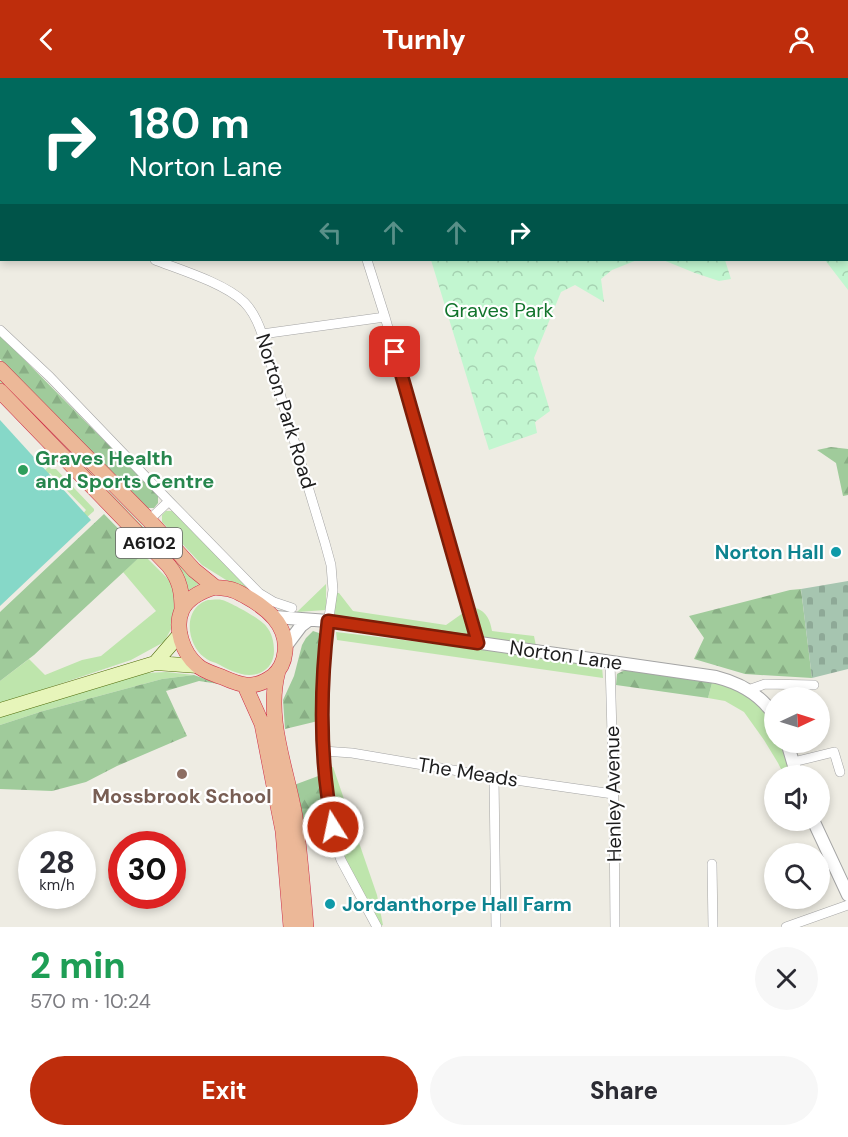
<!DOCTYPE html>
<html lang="en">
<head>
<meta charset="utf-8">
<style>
	:root { --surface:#fff; --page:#f7f7f7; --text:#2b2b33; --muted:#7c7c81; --accent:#be2d0c }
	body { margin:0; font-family:"DM Sans",sans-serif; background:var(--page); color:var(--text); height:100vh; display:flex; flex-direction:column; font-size:22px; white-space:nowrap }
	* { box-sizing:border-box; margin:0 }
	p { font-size:20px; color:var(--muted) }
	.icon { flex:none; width:33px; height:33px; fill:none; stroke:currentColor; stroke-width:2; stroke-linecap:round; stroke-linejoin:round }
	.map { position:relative; height:849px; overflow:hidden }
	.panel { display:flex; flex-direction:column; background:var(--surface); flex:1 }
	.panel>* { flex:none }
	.top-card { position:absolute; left:0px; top:0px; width:849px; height:183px; box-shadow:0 3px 9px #0003; background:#00695c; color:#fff; overflow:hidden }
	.needle { width:39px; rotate:86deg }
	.tools { position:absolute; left:764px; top:609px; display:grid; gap:12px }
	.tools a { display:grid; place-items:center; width:66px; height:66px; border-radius:50%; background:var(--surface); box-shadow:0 3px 9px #0003; font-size:30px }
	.speed { position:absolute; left:18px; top:753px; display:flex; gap:12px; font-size:30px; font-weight:700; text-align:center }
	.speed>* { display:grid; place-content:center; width:78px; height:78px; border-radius:50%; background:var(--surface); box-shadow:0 3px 9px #0003; line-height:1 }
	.speed small { font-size:15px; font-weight:400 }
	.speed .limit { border:9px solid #d22; background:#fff; color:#111 }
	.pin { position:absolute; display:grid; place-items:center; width:51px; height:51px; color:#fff; margin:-26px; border-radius:12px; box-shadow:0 3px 9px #0006 }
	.me { position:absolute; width:66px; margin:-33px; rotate:350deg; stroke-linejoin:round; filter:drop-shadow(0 0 4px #0008) }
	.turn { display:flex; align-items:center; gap:21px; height:126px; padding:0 30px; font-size:27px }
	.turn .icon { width:78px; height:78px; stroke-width:2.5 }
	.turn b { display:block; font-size:42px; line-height:51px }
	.lanes { display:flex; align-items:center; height:57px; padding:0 30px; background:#0003; justify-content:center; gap:30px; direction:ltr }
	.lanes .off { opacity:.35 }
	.round { display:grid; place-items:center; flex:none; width:63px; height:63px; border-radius:32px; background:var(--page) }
	.headline { display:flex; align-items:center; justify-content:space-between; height:102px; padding:0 30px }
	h1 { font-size:36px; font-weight:800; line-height:45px; color:#1e9e55 }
	.cta { display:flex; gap:12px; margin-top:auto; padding:12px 30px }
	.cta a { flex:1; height:69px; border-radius:36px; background:var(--accent); color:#fff; font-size:24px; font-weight:800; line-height:69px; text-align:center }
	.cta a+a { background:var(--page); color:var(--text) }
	header { display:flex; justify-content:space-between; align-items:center; height:78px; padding:0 30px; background:var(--accent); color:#fff; font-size:27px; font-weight:800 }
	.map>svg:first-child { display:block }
	.grass { fill:#bee5ac }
	.forest { fill:url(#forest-firs) }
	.cemetery { fill:url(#cemetery-stones) }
	.park { fill:url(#park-crowns) }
	.pitch { fill:#86d8c8 }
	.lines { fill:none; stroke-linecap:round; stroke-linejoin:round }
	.minor-casing { stroke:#a4a4a4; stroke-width:10 }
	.tertiary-casing { stroke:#a4a4a4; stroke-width:14 }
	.secondary-casing { stroke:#506d0b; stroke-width:15 }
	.trunk-casing { stroke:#ce2e48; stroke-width:16 }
	.minor { stroke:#fff; stroke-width:9 }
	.tertiary { stroke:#fff; stroke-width:12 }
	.secondary { stroke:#e7f5ba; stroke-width:14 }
	.trunk { stroke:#ecb898; stroke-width:15 }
	.route-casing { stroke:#7c1d08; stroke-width:15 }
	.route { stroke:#be2d0c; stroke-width:10 }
	.leisure-dot { fill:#2e9e5b; stroke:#fff; stroke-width:2 }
	.culture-dot { fill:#0f9aa8; stroke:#fff; stroke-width:2 }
	.education-dot { fill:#8d6e63; stroke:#fff; stroke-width:2 }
	.labels { text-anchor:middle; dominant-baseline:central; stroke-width:4.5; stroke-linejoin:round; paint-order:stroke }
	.shield { fill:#fff; stroke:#616161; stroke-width:1.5 }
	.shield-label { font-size:18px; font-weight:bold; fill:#1d1d1d }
	.park-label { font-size:20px; fill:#12742c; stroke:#fff }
	.street-label { font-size:20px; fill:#1d1d1d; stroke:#fff }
	.leisure-label { font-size:20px; font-weight:bold; fill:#27864d; stroke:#fff; text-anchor:start }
	.culture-label { font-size:20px; font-weight:bold; fill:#0d838f; stroke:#fff; text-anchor:end }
	.education-label { font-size:20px; font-weight:bold; fill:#785e54; stroke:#fff }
</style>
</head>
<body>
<header><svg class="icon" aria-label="back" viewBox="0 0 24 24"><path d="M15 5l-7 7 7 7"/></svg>Turnly<svg class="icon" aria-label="person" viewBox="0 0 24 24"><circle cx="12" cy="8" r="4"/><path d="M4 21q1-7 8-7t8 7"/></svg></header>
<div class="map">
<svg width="848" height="849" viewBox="0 0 848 849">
	<defs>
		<pattern id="forest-firs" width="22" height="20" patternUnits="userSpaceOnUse" patternTransform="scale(1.5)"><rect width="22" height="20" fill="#a0cb9b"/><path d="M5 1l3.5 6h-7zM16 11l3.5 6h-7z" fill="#89ae85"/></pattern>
		<pattern id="cemetery-stones" width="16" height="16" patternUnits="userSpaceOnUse" patternTransform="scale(1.5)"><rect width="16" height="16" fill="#a6c5b0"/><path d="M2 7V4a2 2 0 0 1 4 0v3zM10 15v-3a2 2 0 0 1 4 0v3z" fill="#8ea997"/></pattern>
		<pattern id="park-crowns" width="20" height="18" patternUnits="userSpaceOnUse" patternTransform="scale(1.5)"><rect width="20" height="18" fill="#c2f6d0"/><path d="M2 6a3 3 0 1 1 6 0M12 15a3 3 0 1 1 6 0" fill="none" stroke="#a6d2b2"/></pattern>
	</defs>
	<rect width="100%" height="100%" fill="#eeece3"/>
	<!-- grass -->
	<path class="grass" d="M0,301L199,506L186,514L0,308Z
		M49,388L51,391H56L94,431V433L86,440L82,437L86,432L50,395L45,399L44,393Z
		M166,433H172L181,440L251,513L247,515L202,487L162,444V437Z
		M143,476L174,507L176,542L164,564L131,582L0,626V603L29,581L45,597L82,582L101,578L156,533L123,494Z
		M326,506V532L297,534Z
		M335,515H339L353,533L446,547L463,535L469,554L467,558L333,540Z
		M208,522C212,522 218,521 222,522C230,524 261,541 266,548C272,555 274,564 274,573C274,583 269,591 260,595C244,601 230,592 216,585C212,584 207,582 204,579C189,568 183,538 200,526C202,524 205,523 208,522Z
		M476,530C487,534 490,542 492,553L534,558L536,568L483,560Z
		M336,554L521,576L602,589L603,600L337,562Z
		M166,594L194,597L162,601L43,633L0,647V638L114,603L146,595Z
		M712,605L732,608L749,618L765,635L774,649V664L780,665L791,697H784L778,685L764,662L744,634L725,623L708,620Z
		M333,689L377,817L383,847L380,848C363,817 343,785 336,750C332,731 331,710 328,690Z"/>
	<!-- forest -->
	<path class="forest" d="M0,257L158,417V425L154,430H147L137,422L0,281Z
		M831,369L848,371V417L843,418L836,385L817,372Z
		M104,436L143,476L34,577L0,603V534Z
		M801,511L812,600L745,596L694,581L704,560L689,538L790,512Z
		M313,553L319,555L323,559L318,643L285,651L283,622L294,598L302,567L306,560Z
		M625,592L712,605L708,620L616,607L617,596Z
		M194,597L219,606L199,603L166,613L187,658L117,688L86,704L52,713L0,711V647L43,633L162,601Z
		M321,697L325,737L303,754L294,707Z"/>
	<!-- cemetery -->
	<path class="cemetery" d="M848,503V591L812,600L801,511Z"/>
	<!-- park -->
	<path class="park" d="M375,0H848V212L825,182H848V2H376Z
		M431,182H637L612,192L601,201L604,224L575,207L561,214L534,280L550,333L535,344L537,355L489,372Z
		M663,182H725L731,201L719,203L695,195Z"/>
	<!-- pitch -->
	<path class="pitch" d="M0,342L91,442L0,528Z"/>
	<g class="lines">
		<!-- minor casing -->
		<g class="minor-casing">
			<path id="minor" d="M310,0V2
				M179,2L181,0
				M0,44H2
				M2,68V71
				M155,182C181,192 224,205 244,224C253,233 258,244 262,256L325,465L331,487L333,512L326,560L322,644L328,728L337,771L341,782L377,849
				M367,182L385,239L478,565
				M0,252L50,299L169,423L259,515L274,524L292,530
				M262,256L385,239
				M149,442L169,423
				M610,583L614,730L615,849
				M748,612L765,606L814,607
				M790,620L794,614V608
				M323,673L352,675L494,699L613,716
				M793,684L834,674L840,694
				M494,699L496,849
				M712,786L713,849
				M786,849L848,827"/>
		</g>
		<!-- tertiary casing -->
		<g class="tertiary-casing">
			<path id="tertiary" d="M275,539L328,543L716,599C740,605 760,616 774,637
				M286,568L301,548L309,542
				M787,664L797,698
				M813,742L848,817"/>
		</g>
		<!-- secondary casing -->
		<g class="secondary-casing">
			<path id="secondary" d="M155,585L180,556
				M0,632L155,585L198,588"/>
		</g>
		<!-- trunk casing -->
		<g class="trunk-casing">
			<path id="trunk" d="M0,291L149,442L194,492L215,509
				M0,313L169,488C180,502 182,514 182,532
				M215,509C219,510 224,510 229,511C235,512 240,515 245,518C267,530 288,547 285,574C284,584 280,592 273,598C254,612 242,608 222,599C214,596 203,593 197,587C183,575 174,550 182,532C188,519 202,513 215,509Z
				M278,593C265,641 287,691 295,739C300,775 303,812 306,849
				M245,608L262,646L275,713L283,753L291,849"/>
		</g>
		<!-- minor -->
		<use href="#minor" class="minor"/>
		<!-- tertiary -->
		<use href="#tertiary" class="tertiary"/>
		<!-- secondary -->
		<use href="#secondary" class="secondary"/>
		<!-- trunk -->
		<use href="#trunk" class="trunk"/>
	</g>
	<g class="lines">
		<!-- route casing -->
		<g class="route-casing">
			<path id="route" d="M333,749C319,682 320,611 328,543L478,565L395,274"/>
		</g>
		<!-- route -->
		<use href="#route" class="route"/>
	</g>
	<!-- markers -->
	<circle class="leisure-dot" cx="23" cy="392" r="6"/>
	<g class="culture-dot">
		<circle cx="836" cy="474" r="6"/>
		<circle cx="330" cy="826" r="6"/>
	</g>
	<circle class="education-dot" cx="182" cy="696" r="6"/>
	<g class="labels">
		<!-- shield labels -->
		<rect class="shield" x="116" y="450" width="66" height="30" rx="4.5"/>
		<g class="shield-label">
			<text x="149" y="465">A6102</text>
		</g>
		<!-- park labels -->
		<g class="park-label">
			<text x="499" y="232">Graves Park</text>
		</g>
		<!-- street labels -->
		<g class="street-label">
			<text transform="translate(286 333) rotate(73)">Norton Park Road</text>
			<text transform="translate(566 577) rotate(8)">Norton Lane</text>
			<text transform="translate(468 694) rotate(9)">The Meads</text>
			<text transform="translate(613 716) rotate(-91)">Henley Avenue</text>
		</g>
		<!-- leisure labels -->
		<g class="leisure-label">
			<text x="35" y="380">Graves Health<tspan x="35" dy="23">and Sports Centre</tspan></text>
		</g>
		<!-- culture labels -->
		<g class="culture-label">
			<text x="824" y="474">Norton Hall</text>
			<text x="342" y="826" text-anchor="start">Jordanthorpe Hall Farm</text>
		</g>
		<!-- education labels -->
		<g class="education-label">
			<text x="182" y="718">Mossbrook School</text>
		</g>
	</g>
</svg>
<div class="tools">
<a><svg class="needle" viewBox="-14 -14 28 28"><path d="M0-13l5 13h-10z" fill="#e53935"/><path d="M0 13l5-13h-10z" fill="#7c7c81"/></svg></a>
<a><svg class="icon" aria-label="sound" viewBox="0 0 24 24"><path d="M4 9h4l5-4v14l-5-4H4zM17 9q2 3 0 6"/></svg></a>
<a><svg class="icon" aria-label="search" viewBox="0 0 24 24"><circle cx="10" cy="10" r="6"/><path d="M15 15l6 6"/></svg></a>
</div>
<div class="speed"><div>28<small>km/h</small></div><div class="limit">30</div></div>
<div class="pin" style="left:395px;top:274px;background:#d93025"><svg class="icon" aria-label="arrive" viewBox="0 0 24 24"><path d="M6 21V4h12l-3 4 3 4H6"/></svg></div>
<svg class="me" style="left:333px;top:749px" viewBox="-20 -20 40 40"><circle r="17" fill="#be2d0c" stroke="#fff" stroke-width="3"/><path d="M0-11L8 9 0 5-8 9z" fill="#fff"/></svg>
<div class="top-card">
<div class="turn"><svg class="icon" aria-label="right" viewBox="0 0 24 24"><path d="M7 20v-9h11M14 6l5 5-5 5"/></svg><div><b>180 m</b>Norton Lane</div></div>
<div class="lanes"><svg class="icon off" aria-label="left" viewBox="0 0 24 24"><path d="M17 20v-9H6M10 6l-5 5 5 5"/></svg><svg class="icon off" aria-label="ahead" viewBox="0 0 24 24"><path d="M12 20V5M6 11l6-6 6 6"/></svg><svg class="icon off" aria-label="ahead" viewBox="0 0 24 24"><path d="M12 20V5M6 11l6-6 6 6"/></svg><svg class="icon" aria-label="right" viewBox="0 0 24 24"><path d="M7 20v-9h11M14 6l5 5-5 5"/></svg></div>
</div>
</div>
<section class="panel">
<div class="headline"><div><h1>2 min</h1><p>570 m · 10:24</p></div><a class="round"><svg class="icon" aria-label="close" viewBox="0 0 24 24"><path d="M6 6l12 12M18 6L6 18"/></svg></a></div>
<div class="cta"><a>Exit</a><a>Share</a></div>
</section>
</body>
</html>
